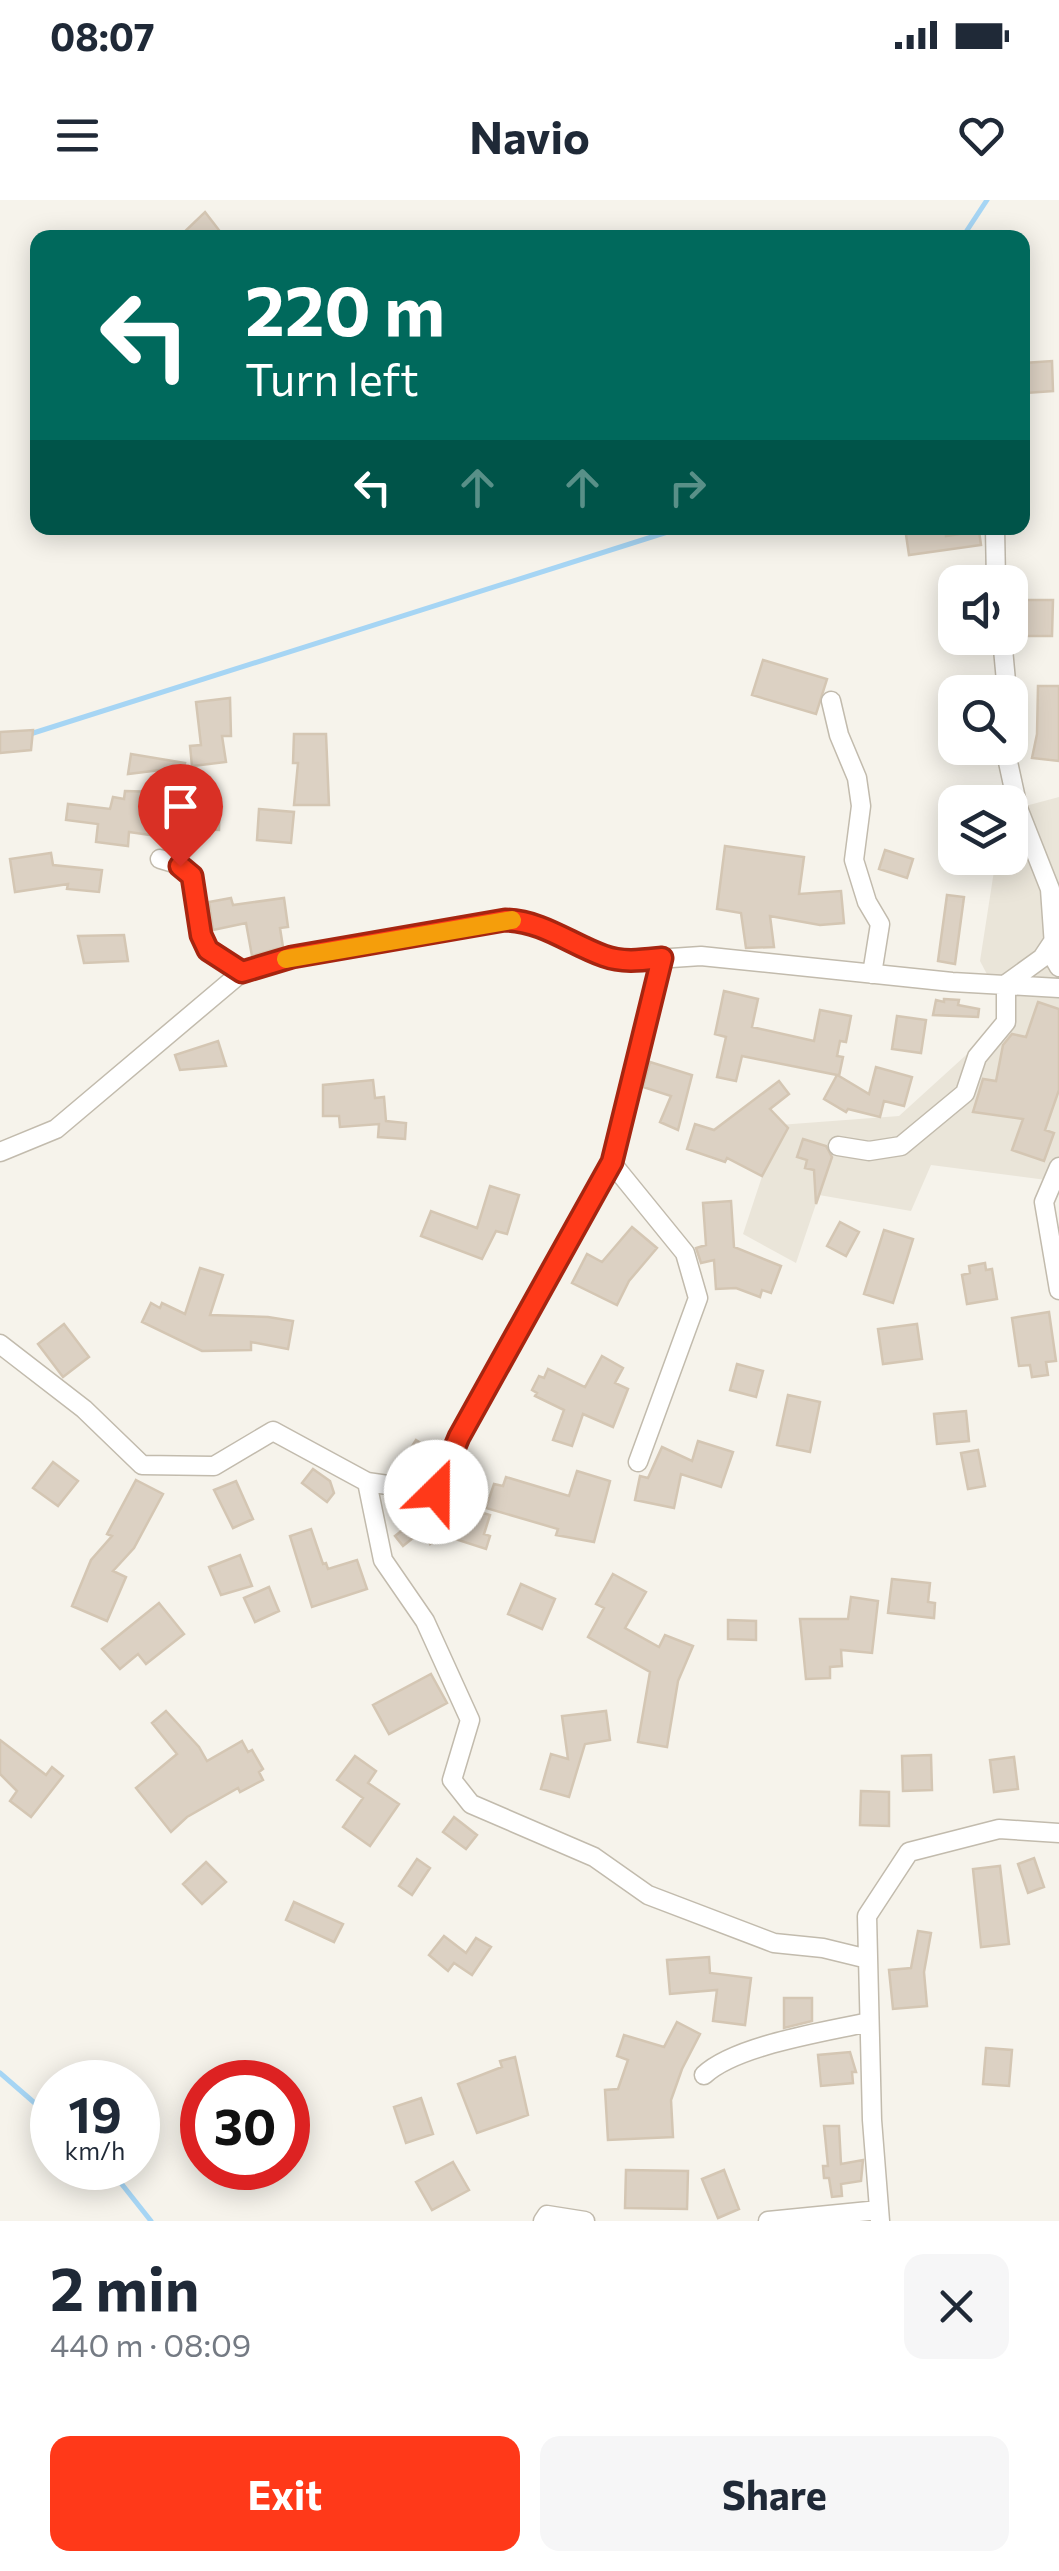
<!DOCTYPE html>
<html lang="en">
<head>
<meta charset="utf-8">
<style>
	:root { --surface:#fff; --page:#f6f6f7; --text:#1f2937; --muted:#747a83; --accent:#ff3919 }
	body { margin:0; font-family:Commissioner,sans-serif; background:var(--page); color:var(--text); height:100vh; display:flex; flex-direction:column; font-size:38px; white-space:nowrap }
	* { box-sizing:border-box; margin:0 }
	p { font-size:32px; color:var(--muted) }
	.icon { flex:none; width:55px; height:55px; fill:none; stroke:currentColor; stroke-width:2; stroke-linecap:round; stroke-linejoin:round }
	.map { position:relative; height:2021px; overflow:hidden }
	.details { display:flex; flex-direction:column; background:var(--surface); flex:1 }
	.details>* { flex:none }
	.top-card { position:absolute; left:30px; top:30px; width:1000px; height:305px; border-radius:20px; box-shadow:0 5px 25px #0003; background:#00695c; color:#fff; overflow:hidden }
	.tools { position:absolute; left:938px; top:365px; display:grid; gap:20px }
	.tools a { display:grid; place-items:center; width:90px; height:90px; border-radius:20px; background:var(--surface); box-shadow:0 5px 25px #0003; font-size:50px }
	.speed { position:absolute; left:30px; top:1860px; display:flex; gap:20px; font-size:50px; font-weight:700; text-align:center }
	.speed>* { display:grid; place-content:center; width:130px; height:130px; border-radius:50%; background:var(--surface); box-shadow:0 5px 25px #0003; line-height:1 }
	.speed small { font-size:25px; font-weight:400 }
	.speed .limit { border:15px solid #d22; background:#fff; color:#111 }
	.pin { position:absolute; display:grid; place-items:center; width:85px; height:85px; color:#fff; margin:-102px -42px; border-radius:50% 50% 50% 0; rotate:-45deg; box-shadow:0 0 10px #0007 }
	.pin .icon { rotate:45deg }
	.me { position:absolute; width:110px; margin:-55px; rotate:23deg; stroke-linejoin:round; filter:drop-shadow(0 0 8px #0008) }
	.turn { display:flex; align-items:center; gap:35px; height:210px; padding:0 50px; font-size:45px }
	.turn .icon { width:130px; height:130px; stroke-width:2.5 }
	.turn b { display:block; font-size:70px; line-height:85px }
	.lanes { display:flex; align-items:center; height:95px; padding:0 50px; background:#0003; justify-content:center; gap:50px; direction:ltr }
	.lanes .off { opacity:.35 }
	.round { display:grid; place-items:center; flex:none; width:105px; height:105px; border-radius:20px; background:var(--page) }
	.summary { display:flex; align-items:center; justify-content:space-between; height:170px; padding:0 50px }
	h1 { font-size:60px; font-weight:700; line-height:75px }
	.button { display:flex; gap:20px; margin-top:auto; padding:20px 50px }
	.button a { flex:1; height:115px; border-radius:20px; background:var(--accent); color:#fff; font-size:40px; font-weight:700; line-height:115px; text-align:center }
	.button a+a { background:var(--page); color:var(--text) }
	.status { display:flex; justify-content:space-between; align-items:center; height:70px; padding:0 50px; background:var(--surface); direction:ltr }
	.status svg { height:28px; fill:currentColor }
	header { display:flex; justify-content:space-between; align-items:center; height:130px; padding:0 50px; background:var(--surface); font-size:45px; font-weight:700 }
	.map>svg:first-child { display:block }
	.residential { fill:#eae5d9 }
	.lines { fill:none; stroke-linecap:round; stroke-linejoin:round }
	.stream { stroke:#a6d5f4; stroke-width:5 }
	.building { fill:#dcd1c3; stroke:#d4c6b3; stroke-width:2.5 }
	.street-casing { stroke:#c2bbad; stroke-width:21 }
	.street { stroke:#fff; stroke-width:18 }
	.route-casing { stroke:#a62510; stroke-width:25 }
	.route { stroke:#ff3919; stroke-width:18 }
	.slow { stroke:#f59e0b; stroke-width:18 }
</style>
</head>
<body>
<div class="status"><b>08:07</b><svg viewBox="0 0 49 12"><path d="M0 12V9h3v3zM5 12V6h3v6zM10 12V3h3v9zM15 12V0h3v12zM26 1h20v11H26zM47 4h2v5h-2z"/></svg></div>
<header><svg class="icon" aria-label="menu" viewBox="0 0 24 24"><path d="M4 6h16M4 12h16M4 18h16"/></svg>Navio<svg class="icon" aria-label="heart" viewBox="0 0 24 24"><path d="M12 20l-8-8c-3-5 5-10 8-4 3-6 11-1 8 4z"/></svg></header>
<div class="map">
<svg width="1059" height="2021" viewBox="0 0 1059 2021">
	<rect width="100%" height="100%" fill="#f6f3eb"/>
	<!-- residential -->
	<path class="residential" d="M1059,597V968L1054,981L931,965L911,1011L819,995L796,1063L743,1034L779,925L899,916L1009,816L980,761L996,658H1010V610Z"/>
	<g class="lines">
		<!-- stream -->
		<path class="stream" d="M962,38L987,0
			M27,535L680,328
			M0,1873L52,1918
			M109,1968L151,2021"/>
	</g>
	<!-- building -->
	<path class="building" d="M205,12L225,38H178Z
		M1052,161L1053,191L1026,193L1024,163Z
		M905,328H945L946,336L979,331L981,345L909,355Z
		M1016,400H1053L1052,436H1015Z
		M763,460L827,479L816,514L752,495Z
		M1038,486H1059V561L1032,558L1037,534Z
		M230,498L231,536H222L226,562L192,566L190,546L201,545L196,502Z
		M33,530L31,550L0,553V532Z
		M294,534H326L329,605H294L298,563H293Z
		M131,554L185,563L184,567L128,574Z
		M125,591L158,592L157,600L188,605V593L220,595L219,630L196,629L199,642L171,649L165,647L164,637L129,632L128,646L96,642L98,624L66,620L68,604L110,609L113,597L124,599Z
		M259,609L294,612L291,643L257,640Z
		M725,646L804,657L799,694L841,691L844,723L820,725L770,716L774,747L746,748L741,713L717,709Z
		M885,650L913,659L907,678L879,669Z
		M51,653L53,665L102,670L99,692L67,689L68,684L15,692L10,659Z
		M947,695L964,697L955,764L938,761Z
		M231,698L233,705L284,698L288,727L280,728L283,747L252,756L246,723L213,730L209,702Z
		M124,735L128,761L84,763L78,736Z
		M724,791L758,799L752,827L814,841L820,810L851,816L846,842L840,841L837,856L843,857L839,876L869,894L876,867L912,877L904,906L884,901L880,917L848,909L846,912L824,899L837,875L742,856L736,881L717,877L726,837L715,834Z
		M944,799L959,800L958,805L979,809L978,817L933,815L936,800L944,802Z
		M1038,802L1059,809V890L1045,930L1054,933L1044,961L1012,950L1023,919L973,912L983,879L996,881L1003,845L1012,834L1026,837Z
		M897,816L926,820L921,853L892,849Z
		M218,841L226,866L180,870L175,855Z
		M650,862L692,875L678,930L660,922L671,896L643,887Z
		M373,880L375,898L384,897L386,921L406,923L405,939L378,937L379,924L340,927L339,916H323V885Z
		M779,881L789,894L770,909L788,928L762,976L727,958L725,962L687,949L695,924L714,930Z
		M803,939L826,946L832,957L816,1004L814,970L805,968L807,960L797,957Z
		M490,986L519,995L507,1034L496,1031L482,1059L421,1036L431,1011L477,1028Z
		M731,1001L734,1047L781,1066L771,1093L762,1090L760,1097L736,1088L716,1089L714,1060L701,1063L696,1048L706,1045L703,1003Z
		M840,1022L859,1032L846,1056L827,1046Z
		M632,1027L657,1048L629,1081L617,1105L572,1083L587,1054L602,1062Z
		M884,1030L913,1039L893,1103L864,1094Z
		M985,1063L986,1070L992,1069L997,1099L967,1104L962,1075L970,1073L969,1066Z
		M200,1068L223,1075L210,1115L268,1117L293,1121L288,1149L251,1142V1150L202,1151L142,1122L151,1103L160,1108L162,1103L185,1114Z
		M1049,1112L1056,1161L1046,1162L1048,1175L1032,1177L1030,1165L1019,1166L1012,1118Z
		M64,1124L89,1157L63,1177L38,1144Z
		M917,1124L922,1159L883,1164L878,1129Z
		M602,1156L623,1168L615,1183L628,1189L613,1227L583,1214L572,1246L553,1240L564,1210L535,1196L537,1193L532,1190L539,1176L544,1178L548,1169L585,1187Z
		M737,1164L763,1171L756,1197L730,1190Z
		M788,1195L820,1202L810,1252L777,1245Z
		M966,1211L969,1241L937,1244L934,1214Z
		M416,1240L438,1254L428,1278L416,1276L399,1266Z
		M698,1241L733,1252L721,1287L681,1274L674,1308L635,1300L640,1276L648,1278L662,1247L692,1261Z
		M978,1250L985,1286L968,1289L961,1253Z
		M53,1262L78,1281L58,1306L33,1288Z
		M313,1269L330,1281L334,1293L327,1302L302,1283Z
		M577,1271L610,1281L594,1342L556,1335L558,1329L486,1308L494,1284L503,1286L506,1277L569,1296Z
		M136,1280L163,1294L134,1348L113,1371L126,1377L107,1421L72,1406L91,1360L112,1336L107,1334Z
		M236,1281L253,1319L233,1328L214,1290Z
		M431,1304H440L453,1334L430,1344L424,1329L403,1346L395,1336L419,1317L416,1310Z
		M463,1307L490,1315L484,1334L490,1336L486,1349L452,1338Z
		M311,1329L323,1364L326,1363L328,1369L357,1360L367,1389L312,1407L290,1336Z
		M240,1355L252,1386L221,1395L209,1367Z
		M613,1374L646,1392L625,1428L659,1447L665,1435L693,1446L678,1481L667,1547L638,1542L650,1472L588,1437L604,1408L596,1404Z
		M892,1379L930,1383L928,1402L935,1403L934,1418L888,1413Z
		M521,1384L555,1399L542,1429L508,1414Z
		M269,1387L279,1411L255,1422L244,1398Z
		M851,1397L878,1401L872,1453L841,1450L842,1466L830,1467V1478L806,1479L800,1419H848Z
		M159,1403L184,1434L146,1464L138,1454L120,1469L102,1449Z
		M728,1420L756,1421V1440L728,1439Z
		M431,1474L447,1503L389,1534L373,1505Z
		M166,1511L199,1547L207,1561L242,1541L248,1552L252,1550L263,1569L259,1572L263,1580L240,1592L238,1588L187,1617L171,1632L136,1588L177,1554L152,1523Z
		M606,1511L610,1540L585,1544L569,1597L541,1589L551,1554L568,1559L562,1516Z
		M0,1540L46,1575L52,1567L63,1576L31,1617L10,1601L17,1591L0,1574Z
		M931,1555L932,1590L903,1591L902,1556Z
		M355,1556L376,1571L368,1583L399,1604L370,1646L343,1627L363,1598L337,1580Z
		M1014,1557L1018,1589L994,1592L990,1560Z
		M861,1591L889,1592V1626L860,1625Z
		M454,1617L477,1635L466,1649L443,1632Z
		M1034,1658L1044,1687L1028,1693L1018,1664Z
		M417,1659L430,1668L412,1695L399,1686Z
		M206,1662L226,1682L202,1704L183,1684Z
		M1000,1666L1009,1744L981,1747L973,1669Z
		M294,1702L343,1724L334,1742L286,1720Z
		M918,1731L931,1733L924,1772L927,1806L893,1809L889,1770L911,1768Z
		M444,1736L466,1753L476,1738L491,1747L472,1775L454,1763L448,1771L429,1755Z
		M709,1757L710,1773L751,1778L745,1825L713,1821L717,1790L670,1794L667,1760Z
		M784,1798H812V1821L784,1828Z
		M677,1822L700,1834L682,1869L671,1900L673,1937L608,1940L605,1890L618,1889L628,1860L617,1856L624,1835L664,1847Z
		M986,1848L1012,1850L1009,1886L983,1884Z
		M850,1852L856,1872H852L853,1883L821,1886L818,1855Z
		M515,1857L528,1915L477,1933L458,1884L502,1867L500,1861Z
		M421,1898L433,1934L406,1943L394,1907Z
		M824,1926H839L841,1964L863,1960L861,1981L841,1984L842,1996L832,1997L829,1978H824L823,1966H828Z
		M453,1962L469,1990L432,2010L416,1982Z
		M626,1970L688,1971L687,2009L625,2008Z
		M724,1970L739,2009L718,2018L702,1979Z"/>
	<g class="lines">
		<!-- street casing -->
		<g class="street-casing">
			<path id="street" d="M995,328L996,382
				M1002,438L1007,492
				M831,501L839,535L857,578L861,606L854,660L867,702L880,724L872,774
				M1010,538L1012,546L1008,562L1018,608L1050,689L1055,760L1059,767
				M160,659L180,665L192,676L201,735L207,750L242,772
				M838,946L869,951L901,946L965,893L977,857L1006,822V784L1042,758L1054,740
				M0,952L56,929L242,772L292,757L505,720L525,721L605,756L627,761L701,756L952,782L1059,788
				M611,962L685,1053L698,1098L638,1262
				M1059,967L1044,1002L1059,1090
				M0,1144L84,1209L142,1265L214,1266L273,1231L367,1282L436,1292L459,1237L611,962L662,758
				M367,1282L383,1360L425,1421L470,1520L452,1580L471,1604L594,1657L648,1695L774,1743L823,1748L868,1759
				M704,1875C736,1845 825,1832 869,1822
				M543,2021L547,2015L585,2021
				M768,2021L879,2010
				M880,2021L872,1920L867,1716L909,1652L999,1629L1059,1633"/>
		</g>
		<!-- street -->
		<use href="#street" class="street"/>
	</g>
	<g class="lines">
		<!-- route casing -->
		<g class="route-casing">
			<path id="route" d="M180,666L192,676L201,735L208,750L242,772L292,757L505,720C543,721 570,744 604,756C623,763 643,760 662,758L612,962L459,1237L436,1292"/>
		</g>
		<!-- route -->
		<use href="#route" class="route"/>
		<!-- slow -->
		<path class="slow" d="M286,759L512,720"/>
	</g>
</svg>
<div class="tools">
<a><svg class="icon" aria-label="sound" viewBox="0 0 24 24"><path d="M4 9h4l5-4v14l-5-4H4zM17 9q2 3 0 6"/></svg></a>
<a><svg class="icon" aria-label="search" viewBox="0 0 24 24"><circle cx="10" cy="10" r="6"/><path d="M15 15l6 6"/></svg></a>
<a><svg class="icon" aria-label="layers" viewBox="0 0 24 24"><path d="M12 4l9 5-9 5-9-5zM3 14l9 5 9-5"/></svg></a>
</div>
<div class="speed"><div>19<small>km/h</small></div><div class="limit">30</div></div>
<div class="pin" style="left:180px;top:666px;background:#d93025"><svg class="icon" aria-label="arrive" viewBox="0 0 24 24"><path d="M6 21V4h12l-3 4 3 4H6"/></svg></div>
<svg class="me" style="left:436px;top:1292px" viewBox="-20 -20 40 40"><circle r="19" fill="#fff"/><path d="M0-13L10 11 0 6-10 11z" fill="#ff3919"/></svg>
<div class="top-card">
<div class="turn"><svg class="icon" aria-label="left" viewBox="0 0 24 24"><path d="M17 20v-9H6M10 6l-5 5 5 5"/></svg><div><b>220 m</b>Turn left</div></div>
<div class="lanes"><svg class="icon" aria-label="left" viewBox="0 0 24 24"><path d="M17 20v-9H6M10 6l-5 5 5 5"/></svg><svg class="icon off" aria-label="ahead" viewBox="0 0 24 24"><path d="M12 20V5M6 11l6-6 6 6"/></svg><svg class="icon off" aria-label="ahead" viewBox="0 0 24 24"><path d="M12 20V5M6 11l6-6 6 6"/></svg><svg class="icon off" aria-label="right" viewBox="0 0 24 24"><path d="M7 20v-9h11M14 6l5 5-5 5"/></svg></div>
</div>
</div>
<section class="details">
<div class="summary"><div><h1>2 min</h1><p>440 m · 08:09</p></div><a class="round"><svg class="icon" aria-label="close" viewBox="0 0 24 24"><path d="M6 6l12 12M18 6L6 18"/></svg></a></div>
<div class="button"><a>Exit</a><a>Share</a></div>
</section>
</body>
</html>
